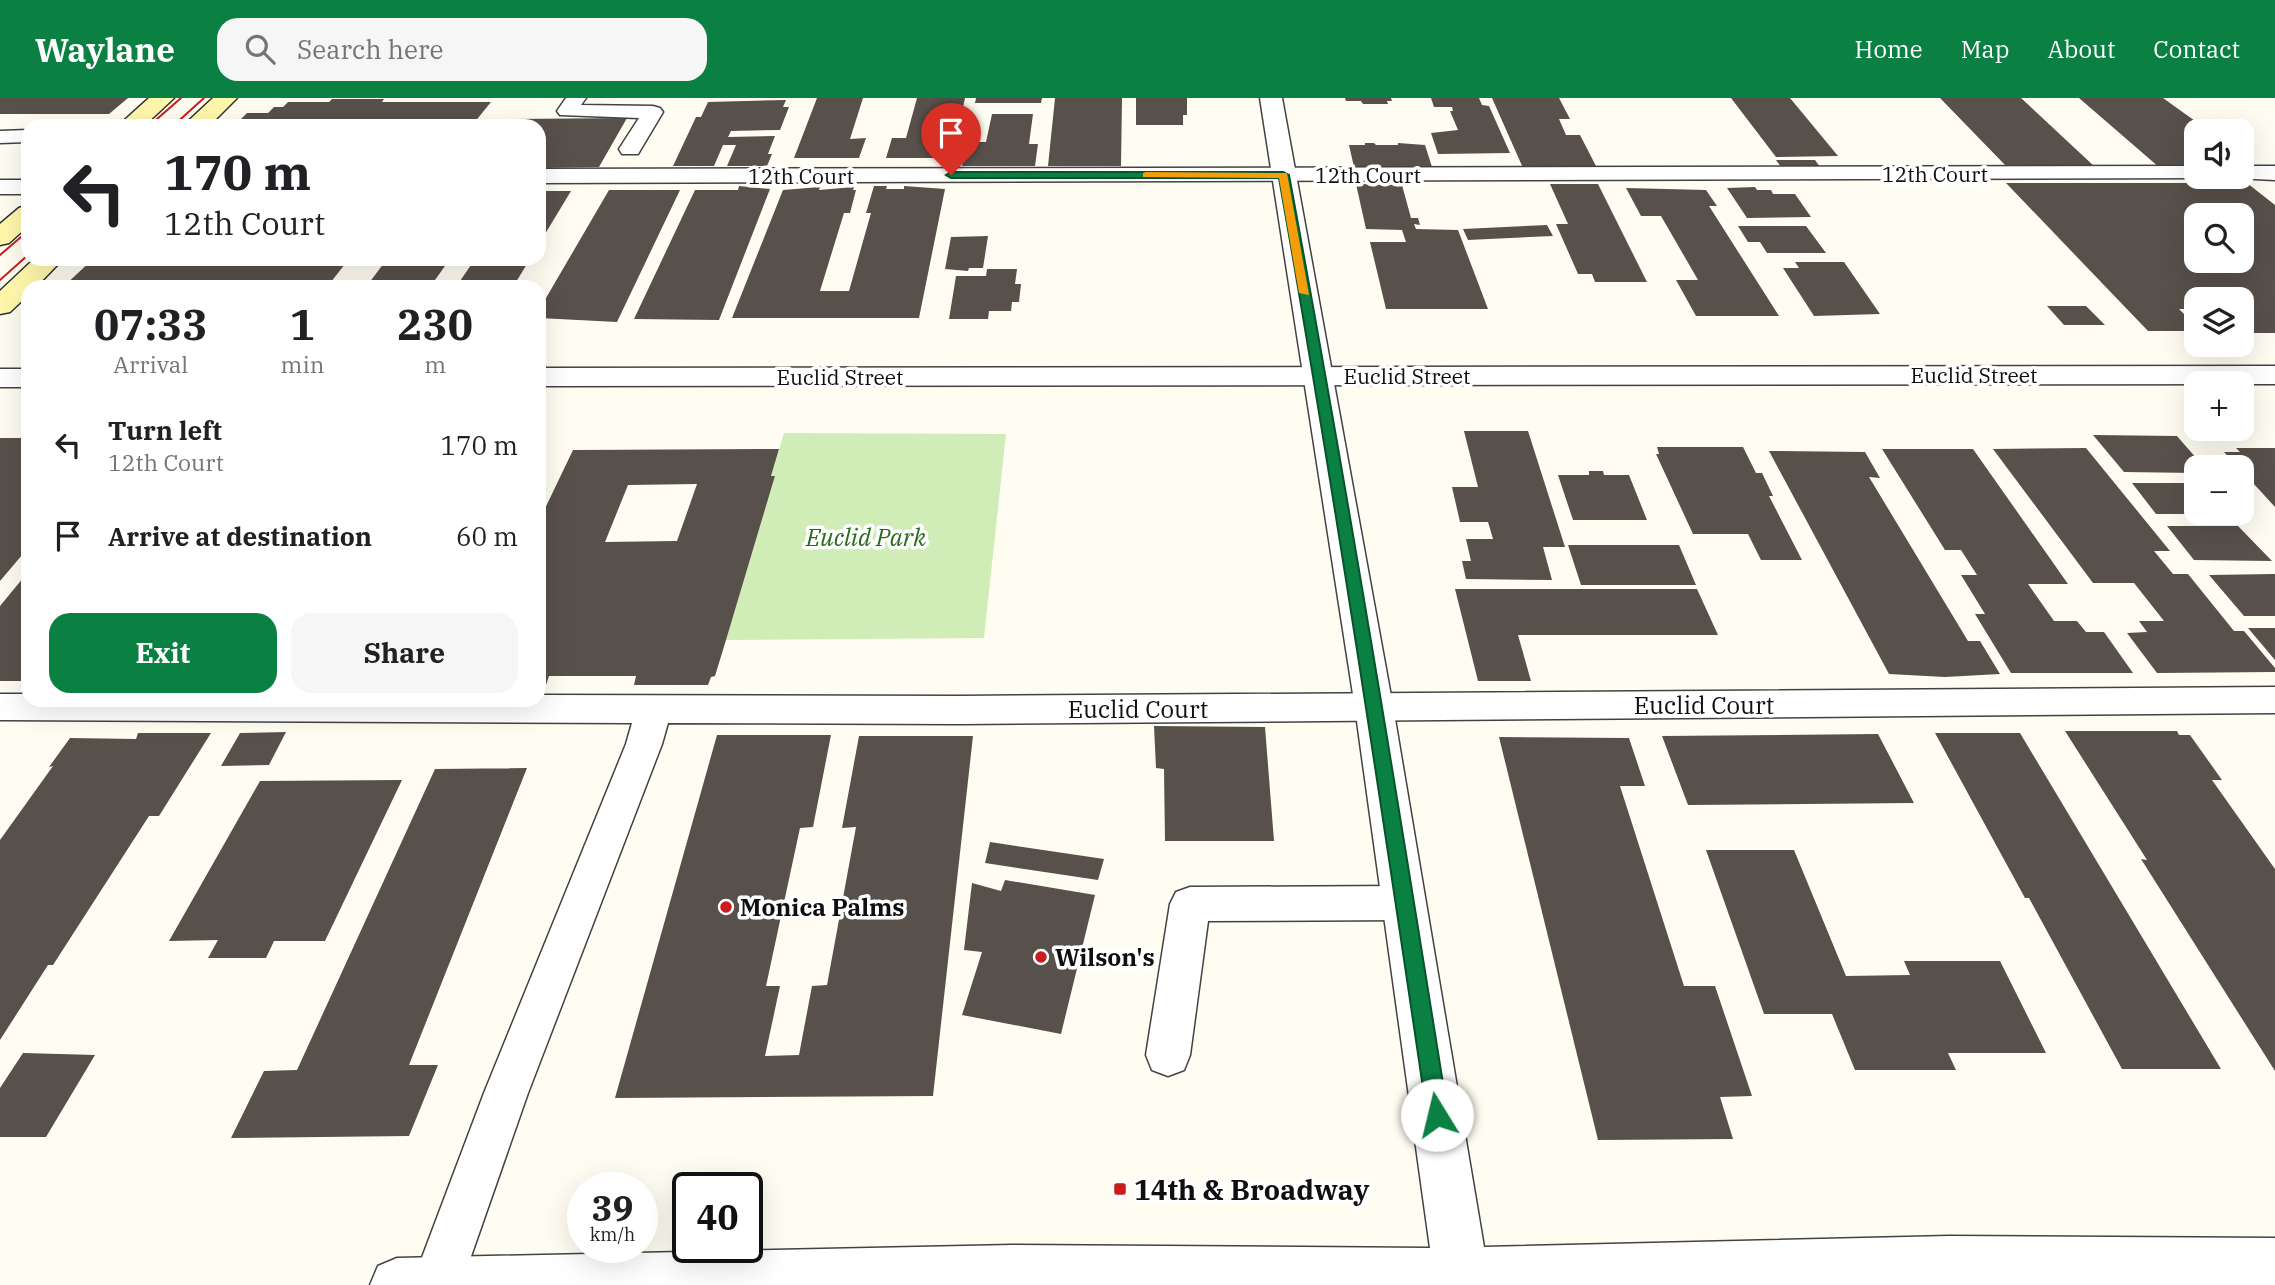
<!DOCTYPE html>
<html lang="en">
<head>
<meta charset="utf-8">
<style>
	:root { --surface:#fff; --page:#f6f6f6; --text:#202124; --muted:#757577; --accent:#0b8043 }
	body { margin:0; font-family:"IBM Plex Serif",serif; background:var(--page); color:var(--text); height:100vh; display:flex; flex-direction:column; font-size:26px; white-space:nowrap }
	* { box-sizing:border-box; margin:0 }
	p { font-size:23px; color:var(--muted) }
	.icon { flex:none; width:38px; height:38px; fill:none; stroke:currentColor; stroke-width:2; stroke-linecap:round; stroke-linejoin:round }
	.map { position:relative; flex:1; overflow:hidden }
	.drawer { position:absolute; left:21px; top:182px; width:525px; height:427px; display:flex; flex-direction:column; background:var(--surface); border-radius:21px; box-shadow:0 7px 28px #0002 }
	.drawer>* { flex:none }
	.hud { position:absolute; left:21px; top:21px; width:525px; height:147px; border-radius:21px; box-shadow:0 7px 28px #0002; background:#fff; color:var(--text); overflow:hidden }
	.buttons { position:absolute; left:2184px; top:21px; display:grid; gap:14px }
	.buttons a { display:grid; place-items:center; width:70px; height:70px; border-radius:14px; background:var(--surface); box-shadow:0 7px 28px #0002; font-size:35px }
	.speed { position:absolute; left:567px; top:1074px; display:flex; gap:14px; font-size:35px; font-weight:700; text-align:center }
	.speed>* { display:grid; place-content:center; width:91px; height:91px; border-radius:50%; background:var(--surface); box-shadow:0 7px 28px #0002; line-height:1 }
	.speed small { font-size:18px; font-weight:400 }
	.speed .limit { border:4px solid #111; border-radius:10px; background:#fff; color:#111 }
	.pin { position:absolute; display:grid; place-items:center; width:60px; height:60px; color:#fff; margin:-72px -30px; border-radius:50% 50% 50% 0; rotate:-45deg; box-shadow:0 0 7px #0007 }
	.pin .icon { rotate:45deg }
	.me { position:absolute; width:77px; margin:-38px; rotate:351deg; stroke-linejoin:round; filter:drop-shadow(0 0 5px #0008) }
	.turn { display:flex; align-items:center; gap:24px; height:147px; padding:0 28px; font-size:32px }
	.turn .icon { width:91px; height:91px; stroke-width:2.5 }
	.turn b { display:block; font-size:49px; line-height:60px }
	.eta { display:flex; justify-content:space-evenly; align-items:center; height:119px; text-align:center }
	.eta b { font-size:42px; font-weight:800; line-height:49px }
	.primary-button { display:flex; gap:14px; margin-top:auto; padding:14px 28px }
	.primary-button a { flex:1; height:80px; border-radius:21px; background:var(--accent); color:#fff; font-size:28px; font-weight:800; line-height:80px; text-align:center }
	.primary-button a+a { background:var(--page); color:var(--text) }
	ul { padding:0; list-style:none }
	li { display:flex; align-items:center; gap:21px; height:91px; padding:0 28px }
	li div { flex:1 }
	li b { display:block; font-size:26px }
	li em { font-style:normal }
	header { display:flex; align-items:center; gap:42px; box-sizing:border-box; height:98px; padding:0 35px; background:var(--accent); color:#fff }
	header strong { font-size:33px }
	nav { display:flex; gap:38px; margin-inline-start:auto; font-size:24px }
	.search { width:490px; height:63px; background:var(--page); display:flex; align-items:center; gap:18px; box-sizing:border-box; padding:0 24px; border-radius:21px; color:var(--muted); font-size:26px }
	.map>svg:first-child { display:block }
	.green { fill:#d1edb7 }
	.building { fill:#58504a; fill-rule:evenodd }
	.lines { fill:none; stroke-linecap:round; stroke-linejoin:round }
	.service-casing { stroke:#424242; stroke-width:3 }
	.minor-casing { stroke:#424242; stroke-width:3 }
	.tertiary-casing { stroke:#424242; stroke-width:3 }
	.secondary-casing { stroke:#313131; stroke-width:3 }
	.service { fill:#fff; fill-rule:evenodd }
	.minor { fill:#fff; fill-rule:evenodd }
	.tertiary { fill:#fff; fill-rule:evenodd }
	.secondary { fill:#fff8ac; fill-rule:evenodd }
	.tram { stroke:#ca1c1f; stroke-width:2 }
	.route { fill:#0b8043; stroke:#07532c; stroke-width:2 }
	.slow { fill:#f59e0b }
	.poi-dot { fill:#ca1c1f; stroke:#fff; stroke-width:2.5 }
	.labels { text-anchor:middle; dominant-baseline:central; stroke-width:7; stroke-linejoin:round; paint-order:stroke }
	.far-street-label { font-size:21px; fill:#0f0f0f; stroke:#fff }
	.park-label { font-size:24px; font-style:italic; fill:#286c1a; stroke:#fff }
	.street-label { font-size:24px; fill:#0f0f0f; stroke:#fff }
	.poi-label { font-size:24px; font-weight:bold; fill:#0f0f0f; stroke:#fff; text-anchor:start }
	.near-poi-label { font-size:28px; font-weight:bold; fill:#0f0f0f; stroke:#fff; text-anchor:start }
</style>
</head>
<body>
<header>
<strong>Waylane</strong>
<div class="search"><svg class="icon" aria-label="search" viewBox="0 0 24 24"><circle cx="10" cy="10" r="6"/><path d="M15 15l6 6"/></svg>Search here</div>
<nav><a>Home</a><a>Map</a><a>About</a><a>Contact</a></nav>
</header>
<div class="map">
<svg width="2275" height="1187" viewBox="0 0 2275 1187">
	<rect width="100%" height="100%" fill="#fffdf1"/>
	<!-- green -->
	<path class="green" d="M784,335L1006,336L984,540L726,542L775,379L771,378Z"/>
	<!-- building -->
	<path class="building" d="M0,0H128L109,16H0Z
		M817,0H863L850,41L866,40L859,60H794Z
		M917,0H965L952,60H886L892,40H906Z
		M976,0H1042L1041,5H975Z
		M1055,0H1122L1121,68H1048Z
		M1136,0H1187V17H1183V27H1136Z
		M1345,0H1391L1392,3H1387L1388,6H1363L1361,3H1346Z
		M1431,0H1479L1482,7L1489,8L1510,55L1438,56L1431,35L1458,32L1450,13H1453L1452,9H1434Z
		M1492,0H1559L1570,21H1559L1566,37H1580L1597,70H1523Z
		M1731,0H1790L1838,58L1776,59Z
		M1940,0H2021L2095,69L2006,68Z
		M2079,0H2163L2209,33H2196V70H2160Z
		M332,1H384L382,4H491L474,25L498,26V28H234L247,15H268L274,9H283L288,4H329Z
		M786,2L783,9H789L780,32L731,33L728,39L775,38L768,56H772L767,68H727L736,47H723L714,68H673L696,19H701L708,4Z
		M992,16H1033L1029,46H1038L1035,68H962L967,44H986Z
		M627,20L599,69L539,70V28H507L511,21Z
		M1365,45H1374L1376,47H1398V45L1425,47L1432,69H1354L1349,47H1365Z
		M1776,62H1815L1820,69H1781Z
		M2006,85H2247L2275,107V235H2242V201H2196V211H2179L2196,228V233H2148ZM2196,117H2242V163H2196Z
		M1356,86L1402,87L1411,120H1418L1420,127L1414,126L1416,131L1458,132L1488,211H1386L1370,144H1406L1402,132L1366,131Z
		M1550,86H1598L1647,184H1595L1592,176H1578L1556,126H1568Z
		M739,88L770,91L719,222L634,221L695,92H738Z
		M874,88H887L886,91H904V88L945,91L919,220H732L783,92L820,89L819,92L854,89L853,92H856L850,115H844L820,193H849L871,115H866Z
		M1755,89L1757,92H1771L1773,96H1795L1811,119L1747,120L1727,90Z
		M1626,90L1706,92L1717,108H1709L1779,218H1696L1676,182H1698L1661,118H1641Z
		M609,92H680L617,224L539,220V212Z
		M539,93H571L539,146Z
		M1547,127L1553,138L1468,142L1463,131Z
		M1738,128H1806L1826,155H1767L1760,144H1748Z
		M988,138L983,170H969L968,173L945,171L951,139Z
		M93,161H349L327,189H63Z
		M387,161H450L430,189H366Z
		M475,161H530L513,189H456Z
		M1795,164H1844L1880,216L1814,218L1783,170H1799Z
		M987,171H1017L1015,186H1021L1019,204H1012L1011,213H989L988,221H949L956,178H986Z
		M2047,208H2086L2105,227H2064Z
		M1464,333H1528L1565,449H1543L1552,482L1466,481L1462,463H1471L1466,441H1493L1488,424H1460L1452,389H1478Z
		M2093,337L2177,338L2204,369H2196V375L2124,374Z
		M0,340H28V363L22,369H28V450L0,483Z
		M1657,349H1743L1756,375H1762L1773,398H1769L1802,462H1761L1748,436H1693L1656,356H1659Z
		M2086,350L2170,453H2154L2173,476H2188L2234,533H2244L2275,570V574L2157,575L2127,535L2147,534L2139,523H2164L2134,485H2093L1993,351Z
		M2236,350H2275V409L2242,373V369H2238L2224,354H2240Z
		M779,351L771,378H775L726,542L715,578L711,579L708,587H634L636,578H549L546,587H539V423L573,352ZM697,386L677,443L605,444L628,387Z
		M1882,351H1973L2068,486H2028L2054,523H2077L2086,534H2104L2133,575H2011L1975,516H1985L1961,477H1977L1961,452H1945Z
		M1769,353L1865,354L1880,380L1869,379L1968,543H1980L2000,576L1945,579L1889,576Z
		M1589,373H1603L1604,377H1629L1647,422H1573L1558,377H1589Z
		M2132,385H2196V416H2156Z
		M2167,428H2238L2272,463L2194,462Z
		M1568,447H1679L1696,487H1581Z
		M28,474V583H0V508Z
		M2275,476V518H2244L2209,477Z
		M1455,491H1697L1718,537H1518L1531,583H1478Z
		M2248,530H2275V562Z
		M1154,628L1265,629L1274,743H1165L1164,671L1156,670Z
		M2065,633H2177L2179,637H2190L2222,682H2212L2275,771V973L2141,761L2147,762Z
		M286,634L269,667L221,668L240,635Z
		M138,635H211L159,718H149L53,867H48L0,942V742L53,668L49,669L70,640L136,641Z
		M1935,635H2020L2221,971H2122L2029,800H2025Z
		M1878,636L1914,705L1688,707L1662,638Z
		M717,637H831L813,729L800,730L766,888H780L765,958L799,957L812,888L827,887L856,729L842,730L859,638H973L933,998L615,1000Z
		M1499,639L1629,640L1645,688H1620L1684,888H1715L1752,998L1720,999L1733,1041L1598,1042Z
		M527,670L409,967H438L409,1038L231,1040L264,973L297,972L435,671Z
		M402,682L325,843H274L266,860H208L218,842L169,843L260,683Z
		M990,744L1104,761L1098,782L985,765Z
		M1706,752H1794L1846,878L1910,877L1904,863H2000L2046,955H1948L1956,972H1855L1832,916H1764Z
		M1005,782L1095,797L1061,936L962,917L982,854L964,852L972,785L1001,793Z
		M23,955L95,957L46,1039H0V990Z"/>
	<g class="lines">
		<!-- service casing -->
		<g class="service-casing">
			<path id="service" d="M566,0H586L581,7L653,8L660,10L663,14L638,56H622L619,51L639,20L560,17L557,13Z
				M28,32V44L0,45V33Z
				M2196,68V79L2204,80L539,85V71Z
				M2242,68H2275V82L2234,80L2242,79Z
				M0,82H28V96H0Z
				M2275,589V615L960,626L668,625L662,646L528,995L461,1187L412,1186L484,995L626,646L632,625L0,622V596H28V602H539V597L960,598Z
				M1405,788L1419,793L1425,805L1419,817L1405,822L1208,823L1190,957L1184,972L1168,978L1152,972L1146,957L1170,806L1176,794L1190,789Z"/>
		</g>
		<!-- minor casing -->
		<g class="minor-casing">
			<path id="minor" d="M2275,268V286L539,288V270Z
				M0,271H28V289H0Z"/>
		</g>
		<!-- tertiary casing -->
		<g class="tertiary-casing">
			<path id="tertiary" d="M1260,0H1282L1393,609L1484,1149L1949,1138L2275,1140V1187H370L378,1168L397,1160L1012,1147L1430,1150L1355,609Z"/>
		</g>
		<!-- secondary casing -->
		<g class="secondary-casing">
			<path id="secondary" d="M149,0H174L144,28H118Z
				M213,0H237L209,28H183Z
				M28,107V128L9,145L0,147V126L19,110Z
				M34,161H63L36,189H28V197L10,214L0,216V193Z"/>
		</g>
		<!-- service -->
		<use href="#service" class="service"/>
		<!-- minor -->
		<use href="#minor" class="minor"/>
		<!-- tertiary -->
		<use href="#tertiary" class="tertiary"/>
		<!-- secondary -->
		<use href="#secondary" class="secondary"/>
		<!-- tram -->
		<path class="tram" d="M149,28L181,0
			M173,28L204,0
			M0,157L28,133
			M0,182L28,157"/>
	</g>
	<!-- route -->
	<path class="route" d="M1283,74L1289,77C1347,389 1398,703 1448,1017L1445,1024L1437,1027L1430,1024L1427,1017C1381,704 1334,391 1279,80H951L946,77L951,74Z"/>
	<!-- slow -->
	<path class="slow" d="M1146,74L1287,75L1309,197L1299,195L1279,80L1143,79V75Z"/>
	<!-- markers -->
	<g class="poi-dot">
		<circle cx="726" cy="809" r="7"/>
		<circle cx="1041" cy="859" r="7"/>
		<rect x="1113" y="1084" width="14" height="14" rx="3.5"/>
	</g>
	<g class="labels">
		<!-- far-street labels -->
		<g class="far-street-label">
			<text x="1935" y="76">12th Court</text>
			<text x="1368" y="77">12th Court</text>
			<text x="801" y="78">12th Court</text>
			<text x="1974" y="277">Euclid Street</text>
			<text x="1407" y="278">Euclid Street</text>
			<text x="840" y="279">Euclid Street</text>
		</g>
		<!-- park labels -->
		<g class="park-label">
			<text x="866" y="439">Euclid Park</text>
		</g>
		<!-- street labels -->
		<g class="street-label">
			<text x="1704" y="607">Euclid Court</text>
			<text x="1138" y="611">Euclid Court</text>
		</g>
		<!-- poi labels -->
		<g class="poi-label">
			<text x="740" y="809">Monica Palms</text>
			<text x="1055" y="859">Wilson's</text>
		</g>
		<!-- near-poi labels -->
		<g class="near-poi-label">
			<text x="1134" y="1091">14th &amp; Broadway</text>
		</g>
	</g>
</svg>
<div class="buttons">
<a><svg class="icon" aria-label="sound" viewBox="0 0 24 24"><path d="M4 9h4l5-4v14l-5-4H4zM17 9q2 3 0 6"/></svg></a>
<a><svg class="icon" aria-label="search" viewBox="0 0 24 24"><circle cx="10" cy="10" r="6"/><path d="M15 15l6 6"/></svg></a>
<a><svg class="icon" aria-label="layers" viewBox="0 0 24 24"><path d="M12 4l9 5-9 5-9-5zM3 14l9 5 9-5"/></svg></a>
<a>+</a>
<a>−</a>
</div>
<div class="speed"><div>39<small>km/h</small></div><div class="limit">40</div></div>
<div class="pin" style="left:951px;top:77px;background:#d93025"><svg class="icon" aria-label="arrive" viewBox="0 0 24 24"><path d="M6 21V4h12l-3 4 3 4H6"/></svg></div>
<svg class="me" style="left:1437px;top:1017px" viewBox="-20 -20 40 40"><circle r="19" fill="#fff"/><path d="M0-13L10 11 0 6-10 11z" fill="#0b8043"/></svg>
<div class="hud">
<div class="turn"><svg class="icon" aria-label="left" viewBox="0 0 24 24"><path d="M17 20v-9H6M10 6l-5 5 5 5"/></svg><div><b>170 m</b>12th Court</div></div>
</div>
<section class="drawer">
<div class="eta">
<div><b>07:33</b><p>Arrival</p></div>
<div><b>1</b><p>min</p></div>
<div><b>230</b><p>m</p></div>
</div>
<ul>
<li><svg class="icon" aria-label="left" viewBox="0 0 24 24"><path d="M17 20v-9H6M10 6l-5 5 5 5"/></svg><div><b>Turn left</b><p>12th Court</p></div><em>170 m</em></li>
<li><svg class="icon" aria-label="arrive" viewBox="0 0 24 24"><path d="M6 21V4h12l-3 4 3 4H6"/></svg><div><b>Arrive at destination</b></div><em>60 m</em></li>
</ul>
<div class="primary-button"><a>Exit</a><a>Share</a></div>
</section>
</div>
</body>
</html>
